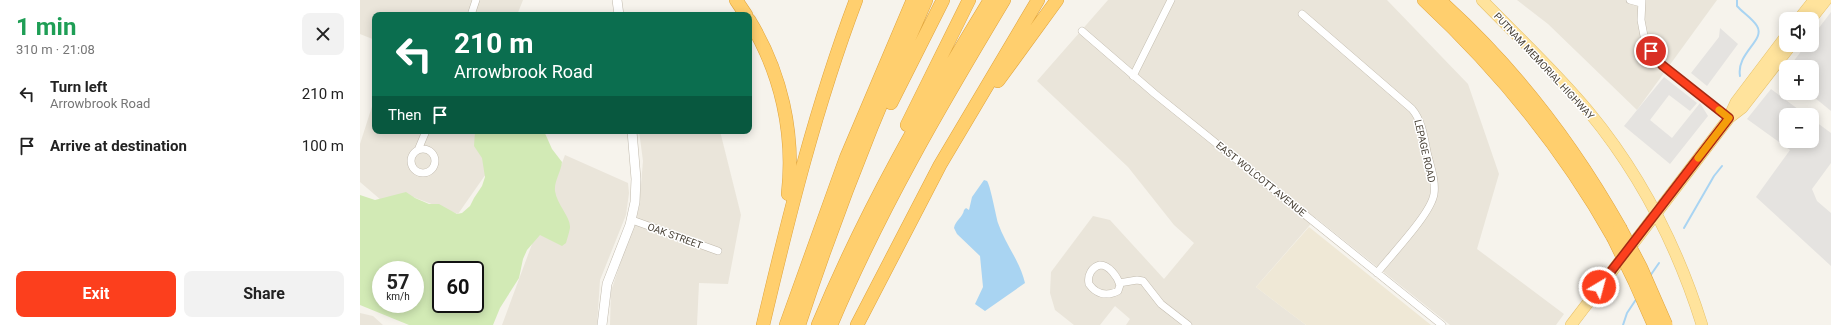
<!DOCTYPE html>
<html lang="en">
<head>
<meta charset="utf-8">
<style>
	:root { --surface:#fff; --page:#f2f2f2; --text:#222; --muted:#767676; --accent:#fc3f1d }
	body { margin:0; font-family:Roboto,sans-serif; background:var(--page); color:var(--text); height:100vh; display:flex; flex-direction:column; font-size:15px; white-space:nowrap }
	* { box-sizing:border-box; margin:0 }
	p { font-size:13px; color:var(--muted) }
	.icon { flex:none; width:22px; height:22px; fill:none; stroke:currentColor; stroke-width:2; stroke-linecap:round; stroke-linejoin:round }
	.map { position:relative; flex:1; overflow:hidden }
	.side { display:flex; flex-direction:column; background:var(--surface); width:360px }
	.side>* { flex:none }
	.banner { position:absolute; left:12px; top:12px; width:380px; height:122px; border-radius:8px; box-shadow:0 2px 10px #0003; background:#0b6e4f; color:#fff; overflow:hidden }
	.buttons { position:absolute; left:1419px; top:12px; display:grid; gap:8px }
	.buttons a { display:grid; place-items:center; width:40px; height:40px; border-radius:8px; background:var(--surface); box-shadow:0 2px 10px #0003; font-size:20px }
	.speed { position:absolute; left:12px; top:261px; display:flex; gap:8px; font-size:20px; font-weight:700; text-align:center }
	.speed>* { display:grid; place-content:center; width:52px; height:52px; border-radius:50%; background:var(--surface); box-shadow:0 2px 10px #0003; line-height:1 }
	.speed small { font-size:10px; font-weight:400 }
	.speed .limit { border:2px solid #111; border-radius:6px; background:#fff; color:#111 }
	.pin { position:absolute; display:grid; place-items:center; width:34px; height:34px; color:#fff; margin:-17px; border:2px solid #fff; border-radius:50%; box-shadow:0 1px 4px #0007 }
	.me { position:absolute; width:44px; margin:-22px; rotate:37deg; stroke-linejoin:round; filter:drop-shadow(0 0 3px #0008) }
	.turn { display:flex; align-items:center; gap:14px; height:84px; padding:0 16px; font-size:18px }
	.turn .icon { width:52px; height:52px; stroke-width:2.5 }
	.turn b { display:block; font-size:28px; line-height:34px }
	.then { display:flex; align-items:center; height:38px; padding:0 16px; background:#0003; gap:8px; font-size:15px }
	.round { display:grid; place-items:center; flex:none; width:42px; height:42px; border-radius:8px; background:var(--page) }
	.overview { display:flex; align-items:center; justify-content:space-between; height:68px; padding:0 16px }
	h1 { font-size:24px; font-weight:700; line-height:30px; color:#1e9e55 }
	.button { display:flex; gap:8px; margin-top:auto; padding:8px 16px }
	.button a { flex:1; height:46px; border-radius:8px; background:var(--accent); color:#fff; font-size:16px; font-weight:700; line-height:46px; text-align:center }
	.button a+a { background:var(--page); color:var(--text) }
	ul { padding:0; list-style:none }
	li { display:flex; align-items:center; gap:12px; height:52px; padding:0 16px }
	li div { flex:1 }
	li b { display:block; font-size:15px }
	li em { font-style:normal }
	main { display:flex; flex:1; min-height:0 }
	.map>svg:first-child { display:block }
	.residential { fill:#eae5da }
	.education { fill:#efe8d6 }
	.green { fill:#d2eab5; fill-rule:evenodd }
	.parking { fill:#e5e3e0 }
	.water { fill:#a9d4f2 }
	.lines { fill:none; stroke-linecap:round; stroke-linejoin:round }
	.stream { stroke:#a9d4f2; stroke-width:2 }
	.minor-casing { stroke:#c2bbae; stroke-width:8 }
	.tertiary-casing { stroke:#c2bbae; stroke-width:10 }
	.primary-casing { stroke:#e6c16a; stroke-width:12 }
	.motorway-casing { stroke:#e0a43c; stroke-width:14 }
	.minor { stroke:#fff; stroke-width:7 }
	.tertiary { stroke:#fff; stroke-width:9 }
	.primary { stroke:#ffe39c; stroke-width:11 }
	.motorway { stroke:#ffcf6e; stroke-width:13 }
	.motorway-bridge-casing { stroke:#e0a43c; stroke-width:14; stroke-linecap:butt }
	.motorway-bridge { stroke:#ffcf6e; stroke-width:13 }
	.route-casing { stroke:#a42913; stroke-width:10 }
	.route { stroke:#fc3f1d; stroke-width:7 }
	.slow { stroke:#f59e0b; stroke-width:7 }
	.labels { text-anchor:middle; dominant-baseline:central; stroke-width:3; stroke-linejoin:round; paint-order:stroke }
	.street-label { font-size:10px; fill:#4b4439; stroke:#fff }
</style>
</head>
<body>
<main>
<section class="side">
<div class="overview"><div><h1>1 min</h1><p>310 m · 21:08</p></div><a class="round"><svg class="icon" aria-label="close" viewBox="0 0 24 24"><path d="M6 6l12 12M18 6L6 18"/></svg></a></div>
<ul>
<li><svg class="icon" aria-label="left" viewBox="0 0 24 24"><path d="M17 20v-9H6M10 6l-5 5 5 5"/></svg><div><b>Turn left</b><p>Arrowbrook Road</p></div><em>210 m</em></li>
<li><svg class="icon" aria-label="arrive" viewBox="0 0 24 24"><path d="M6 21V4h12l-3 4 3 4H6"/></svg><div><b>Arrive at destination</b></div><em>100 m</em></li>
</ul>
<div class="button"><a>Exit</a><a>Share</a></div>
</section>
<div class="map">
<svg width="1471" height="325" viewBox="0 0 1471 325">
	<rect width="100%" height="100%" fill="#f6f3ec"/>
	<!-- residential -->
	<path class="residential" d="M0,0H163L157,15H15V40L0,34Z
		M748,0H1027L1108,84L1139,174L1117,249L1204,314L1196,325H1090L956,218L896,287L946,325H766L770,319L755,306L740,325H714L695,310L690,293L691,272L733,216L750,220L804,279L834,243L814,225L768,167L677,81Z
		M1157,0H1357L1277,110L1188,24Z
		M15,97V131H117L128,171L98,214L53,197L21,200L0,182V144Z
		M279,131H360L381,215L368,284L339,283L337,325H250L251,291L279,208L283,161Z
		M205,155L268,183L269,193L266,215L240,280L237,325H142Z
		M0,313L13,316L23,325H0Z"/>
	<!-- education -->
	<path class="education" d="M949,227L1071,325H946L896,287Z"/>
	<!-- green -->
	<path class="green" d="M115,131H184L192,149L202,162C201,172 194,181 195,191C197,205 211,217 210,228C209,233 207,239 206,243L202,246L180,235L167,250L163,259L159,278L140,308L133,325H49L0,305V195L15,200L46,192L55,198L69,204H79L97,214L102,213L110,206L114,198L122,186L125,177L122,158L114,146ZM21,270H55V304H21ZM81,270H115V304H81Z"/>
	<!-- parking -->
	<path class="parking" d="M1471,12V111L1449,93H1452V67H1429L1446,45H1452V37Z
		M1360,28L1378,44L1347,86L1331,73L1359,37Z
		M1304,77L1337,103L1330,111L1309,95L1290,120L1312,138L1340,103L1348,116L1310,164L1264,126Z
		M1411,89L1446,115H1426V141H1452V119L1471,133V163L1452,189L1457,201L1471,213V266L1396,197L1430,150L1387,119Z"/>
	<!-- water -->
	<path class="water" d="M624,180L627,181C630,184 636,216 638,223C645,244 660,261 665,283L625,311L615,304L623,287L620,256L597,234L594,228C595,221 603,217 604,210L606,208L609,210L612,197Z"/>
	<g class="lines">
		<!-- stream -->
		<path class="stream" d="M1377,0V6C1383,13 1392,18 1397,26C1406,40 1376,53 1380,76
			M1324,228L1354,176L1362,166
			M1290,276L1299,263
			M1263,325L1267,313L1277,298"/>
		<!-- minor casing -->
		<g class="minor-casing">
			<path id="minor" d="M1270,0L1281,3
				M1282,0L1281,20L1284,36L1291,51L1302,65L1369,118
				M942,14L1052,109C1062,121 1064,136 1067,152C1070,165 1076,180 1074,194C1071,214 1031,255 1017,273
				M111,15L116,0
				M722,31L795,94L1082,325
				M773,76L811,0
				M51 161a12 12 0 1 1 24 0a12 12 0 1 1-24 0Z
				M58,150L66,131
				M272,220L358,251
				M740,265C749,265 757,276 760,285L758,291C746,297 736,294 729,284C727,275 732,267 740,265Z
				M759,283L777,280L783,281L801,304L828,325"/>
		</g>
		<!-- tertiary casing -->
		<g class="tertiary-casing">
			<path id="tertiary" d="M257,0L259,15
				M242,325L247,284L270,225L275,202L276,179L272,131"/>
		</g>
		<!-- primary casing -->
		<g class="primary-casing">
			<path id="primary" d="M1122,0C1158,37 1196,72 1229,112C1280,174 1318,248 1342,325
				M1439,19L1454,0
				M1451,19L1466,0
				M1369,117L1376,102L1426,36
				M1211,325L1369,118L1382,108L1431,45"/>
		</g>
		<!-- motorway casing -->
		<g class="motorway-casing">
			<path id="motorway" d="M376,0L386,15
				M1064,0C1139,70 1203,148 1253,237
				M1079,0C1152,65 1212,143 1260,228
				M389,20C421,72 435,133 428,194
				M638,81L697,0
				M531,103L583,0
				M547,125L609,0
				M403,325C429,215 456,106 496,0
				M426,325L486,158L553,0
				M439,325C475,215 518,106 566,0
				M458,325C505,211 566,105 630,0
				M471,325C519,211 581,105 644,0
				M497,325L580,165L678,0"/>
		</g>
		<!-- minor -->
		<use href="#minor" class="minor"/>
		<!-- tertiary -->
		<use href="#tertiary" class="tertiary"/>
		<!-- primary -->
		<use href="#primary" class="primary"/>
		<!-- motorway -->
		<use href="#motorway" class="motorway"/>
		<!-- motorway-bridge casing -->
		<g class="motorway-bridge-casing">
			<path id="motorway-bridge" d="M1260,228L1281,268L1306,325
				M1253,237L1275,282L1294,325"/>
		</g>
		<!-- motorway-bridge -->
		<use href="#motorway-bridge" class="motorway-bridge"/>
	</g>
	<g class="lines">
		<!-- route casing -->
		<g class="route-casing">
			<path id="route" d="M1239,287L1369,118L1302,65L1291,51"/>
		</g>
		<!-- route -->
		<use href="#route" class="route"/>
		<!-- slow -->
		<path class="slow" d="M1338,158L1369,118L1359,110"/>
	</g>
	<g class="labels">
		<!-- street labels -->
		<g class="street-label">
			<text transform="translate(1184 66) rotate(47)">PUTNAM MEMORIAL HIGHWAY</text>
			<text transform="translate(1065 151) rotate(77)">LEPAGE ROAD</text>
			<text transform="translate(901 179) rotate(39)">EAST WOLCOTT AVENUE</text>
			<text transform="translate(315 236) rotate(20)">OAK STREET</text>
		</g>
	</g>
</svg>
<div class="buttons">
<a><svg class="icon" aria-label="sound" viewBox="0 0 24 24"><path d="M4 9h4l5-4v14l-5-4H4zM17 9q2 3 0 6"/></svg></a>
<a>+</a>
<a>−</a>
</div>
<div class="speed"><div>57<small>km/h</small></div><div class="limit">60</div></div>
<div class="pin" style="left:1291px;top:51px;background:#d93025"><svg class="icon" aria-label="arrive" viewBox="0 0 24 24"><path d="M6 21V4h12l-3 4 3 4H6"/></svg></div>
<svg class="me" style="left:1239px;top:287px" viewBox="-20 -20 40 40"><circle r="17" fill="#fc3f1d" stroke="#fff" stroke-width="3"/><path d="M0-11L8 9 0 5-8 9z" fill="#fff"/></svg>
<div class="banner">
<div class="turn"><svg class="icon" aria-label="left" viewBox="0 0 24 24"><path d="M17 20v-9H6M10 6l-5 5 5 5"/></svg><div><b>210 m</b>Arrowbrook Road</div></div>
<div class="then">Then<svg class="icon" aria-label="arrive" viewBox="0 0 24 24"><path d="M6 21V4h12l-3 4 3 4H6"/></svg></div>
</div>
</div>
</main>
</body>
</html>
